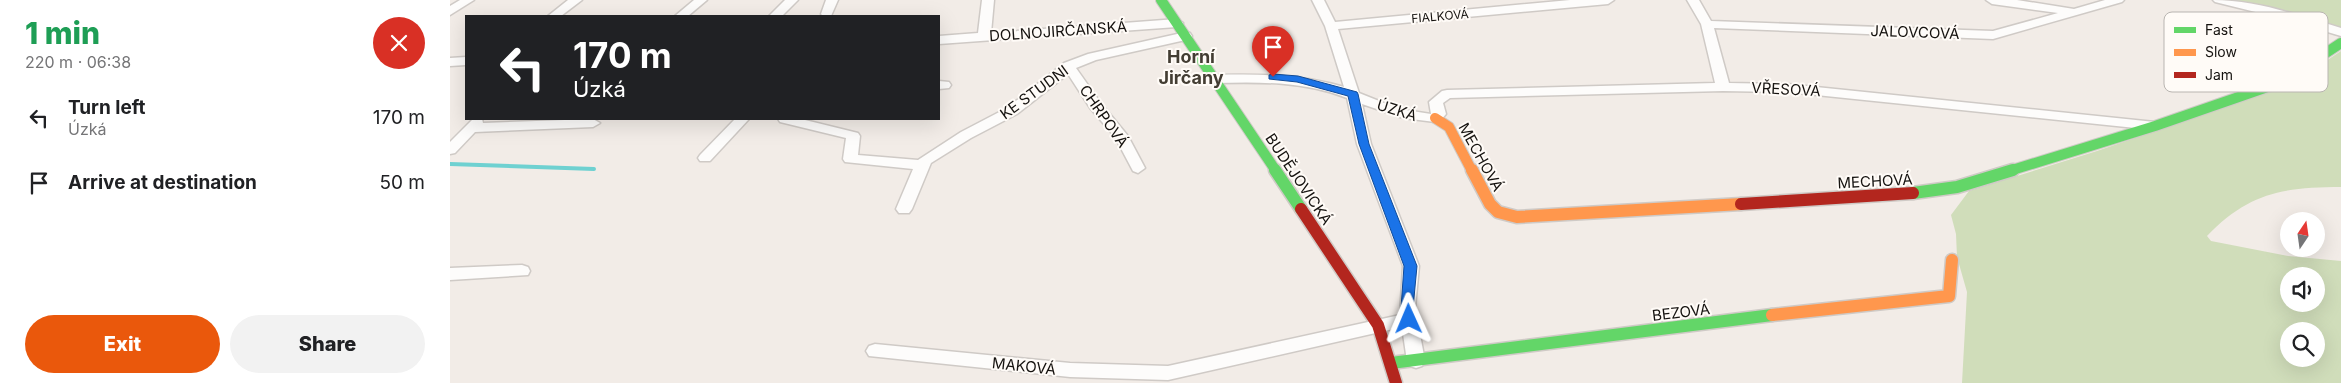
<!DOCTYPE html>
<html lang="en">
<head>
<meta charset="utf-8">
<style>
	:root { --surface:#fff; --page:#f2f2f2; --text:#202124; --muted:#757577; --accent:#ea580c }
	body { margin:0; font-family:Inter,sans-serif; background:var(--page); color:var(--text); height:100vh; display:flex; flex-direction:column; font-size:19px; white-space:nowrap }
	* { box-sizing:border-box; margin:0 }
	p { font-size:16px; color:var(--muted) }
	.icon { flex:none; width:28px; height:28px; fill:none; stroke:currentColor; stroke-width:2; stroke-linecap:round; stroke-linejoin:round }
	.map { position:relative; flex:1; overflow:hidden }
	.drawer { display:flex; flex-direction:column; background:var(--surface); width:450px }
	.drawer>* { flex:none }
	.banner { position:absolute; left:15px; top:15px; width:475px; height:105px; border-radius:0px; box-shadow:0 5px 20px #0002; background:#202124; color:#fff; overflow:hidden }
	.needle { width:32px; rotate:13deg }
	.fabs { position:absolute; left:1830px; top:212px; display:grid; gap:10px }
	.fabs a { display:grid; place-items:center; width:45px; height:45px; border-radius:50%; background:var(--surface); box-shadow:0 5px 20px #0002; font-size:25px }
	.pin { position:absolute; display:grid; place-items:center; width:42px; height:42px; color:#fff; margin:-51px -21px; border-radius:50% 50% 50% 0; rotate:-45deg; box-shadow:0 0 5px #0007 }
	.pin .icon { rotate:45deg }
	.me { position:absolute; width:55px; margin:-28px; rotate:359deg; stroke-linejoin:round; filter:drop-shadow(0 0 4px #0008) }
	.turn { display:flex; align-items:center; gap:18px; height:105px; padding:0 25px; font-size:22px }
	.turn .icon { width:65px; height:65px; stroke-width:2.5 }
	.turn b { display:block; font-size:35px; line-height:42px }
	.round { display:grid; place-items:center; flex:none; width:52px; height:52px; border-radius:26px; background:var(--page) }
	.head { display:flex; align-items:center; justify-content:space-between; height:85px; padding:0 25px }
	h1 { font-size:30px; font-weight:800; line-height:38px; color:#1e9e55 }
	.button { display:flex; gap:10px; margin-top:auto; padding:10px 25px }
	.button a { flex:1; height:58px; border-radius:30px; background:var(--accent); color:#fff; font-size:20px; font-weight:800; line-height:58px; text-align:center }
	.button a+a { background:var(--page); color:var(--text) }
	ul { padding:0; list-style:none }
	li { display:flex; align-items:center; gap:15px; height:65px; padding:0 25px }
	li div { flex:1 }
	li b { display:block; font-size:19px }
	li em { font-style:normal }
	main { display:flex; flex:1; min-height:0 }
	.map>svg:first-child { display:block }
	.green { fill:#d0ddba; fill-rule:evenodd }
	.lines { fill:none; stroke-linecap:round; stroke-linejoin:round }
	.stream { stroke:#6fd1d1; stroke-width:4 }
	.street-casing { stroke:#cfcac6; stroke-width:3 }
	.fast-far1-casing { stroke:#cfcac6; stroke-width:12 }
	.fast-casing { stroke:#cfcac6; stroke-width:15 }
	.slow-far1-casing { stroke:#cfcac6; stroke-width:12 }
	.slow-casing { stroke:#cfcac6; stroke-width:15 }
	.jam-casing { stroke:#cfcac6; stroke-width:15 }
	.street { fill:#fdfcfb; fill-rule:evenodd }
	.fast-far1 { stroke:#63d668; stroke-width:10 }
	.fast { stroke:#63d668; stroke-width:12 }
	.slow-far1 { stroke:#ff974d; stroke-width:10 }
	.slow { stroke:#ff974d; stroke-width:12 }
	.jam { stroke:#b3261e; stroke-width:12 }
	.route { fill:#1a73e8; stroke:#114b97 }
	.labels { text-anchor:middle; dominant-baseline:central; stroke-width:4; stroke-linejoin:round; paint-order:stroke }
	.far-street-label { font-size:12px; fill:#15120f; stroke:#fffbf7 }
	.street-label { font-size:15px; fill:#15120f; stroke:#fffbf7 }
	.quarter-label { font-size:18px; font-weight:bold; fill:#433d33; stroke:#fffbf7 }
	.key { fill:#fffbf7; stroke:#b9b5b1; stroke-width:1 }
	.key-label { font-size:14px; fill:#15120f }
</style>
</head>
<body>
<main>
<section class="drawer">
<div class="head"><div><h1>1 min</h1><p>220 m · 06:38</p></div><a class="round" style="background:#d93025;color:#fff"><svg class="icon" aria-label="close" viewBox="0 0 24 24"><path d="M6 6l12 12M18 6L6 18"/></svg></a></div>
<ul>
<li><svg class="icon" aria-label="left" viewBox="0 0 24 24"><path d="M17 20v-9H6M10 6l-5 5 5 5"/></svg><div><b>Turn left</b><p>Úzká</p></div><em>170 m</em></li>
<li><svg class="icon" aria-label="arrive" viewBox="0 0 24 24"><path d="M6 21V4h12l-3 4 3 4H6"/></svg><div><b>Arrive at destination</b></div><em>50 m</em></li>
</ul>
<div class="button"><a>Exit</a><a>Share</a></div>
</section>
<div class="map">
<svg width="1891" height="383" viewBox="0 0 1891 383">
	<rect width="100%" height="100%" fill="#f2ece7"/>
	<!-- green -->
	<path class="green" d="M1778,0H1891V28L1885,27Z
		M1891,51V187C1833,187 1798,193 1757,236L1761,241L1838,256L1891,261V383H1512L1517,292L1507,257L1506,234L1501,215L1519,191L1647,151L1840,85ZM1839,276H1866V304H1839ZM1839,331H1866V359H1839Z"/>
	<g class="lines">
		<!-- stream -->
		<path class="stream" d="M0,164L144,169"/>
		<!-- street casing -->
		<g class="street-casing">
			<path id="street" d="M10,0H24L0,15V6Z
				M118,0H132L111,16H98Z
				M244,0H257L238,16H225Z
				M335,0H348L332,16H319Z
				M376,0H388L381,16H373L371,14Z
				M532,0H544L541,33L727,19L733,23L727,27L489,44V36L528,33Z
				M862,0H874L885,22L1120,0H1164L1158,4L888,29L909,93L949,109L981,114L979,102L992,91L997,90L1265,83L1251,24L1237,0H1249L1261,21L1543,31L1608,13L1542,4L1536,0H1567L1624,9L1655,0H1674L1672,2L1543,39L1264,28L1279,83L1337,84L1705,122L1712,126L1705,130L1337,92L1273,91L1000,98L993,103L996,114L990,121L985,122L953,118L912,104L921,144L969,266L965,308L975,361L972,366L966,368L960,366L957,361L952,327L718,380L620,377L419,356L416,351L419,346L425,344L620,363L718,366L950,315L953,266L907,144L897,98C854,81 810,82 764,83L757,79L764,75C809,74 851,74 894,87L875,26Z
				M1763,0C1807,0 1850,16 1891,28V36L1830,18L1765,2Z
				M736,32L740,33L742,36L740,39L646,60L626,68L650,102L678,136L695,168L688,173L683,171L665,137L640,108L618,74L567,114L521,138L481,163L462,209L459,213H449L446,209L463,169L395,162L393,159L396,138L330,122L328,119H351L408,133L410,136L408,155L468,160L511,132L557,108L614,63L638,54Z
				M16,57V65L0,66V58Z
				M489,81L499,82L501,85L499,88L489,89Z
				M23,119H32L33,123L143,119L150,123L143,127L25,132L5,153L0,154V142Z
				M285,119H299L260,161H250L248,158L250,155Z
				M72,265L78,267L80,271L78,275L0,280V268Z"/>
		</g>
		<!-- fast-far1 casing -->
		<g class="fast-far1-casing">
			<path id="fast-far1" d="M711,0L826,171
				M1559,171L1705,126L1832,82L1891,43"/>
		</g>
		<!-- fast casing -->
		<g class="fast-casing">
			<path id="fast" d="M825,170L851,209
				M1463,193L1507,187L1563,170
				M941,363L1322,315"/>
		</g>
		<!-- slow-far1 casing -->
		<g class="slow-far1-casing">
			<path id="slow-far1" d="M985,118L999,127L1022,171"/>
		</g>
		<!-- slow casing -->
		<g class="slow-casing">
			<path id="slow" d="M1022,170L1040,204L1048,212L1067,217L1291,204
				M1322,315L1499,296L1502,260"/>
		</g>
		<!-- jam casing -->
		<g class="jam-casing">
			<path id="jam" d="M1291,204L1463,193
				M851,209L928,325L946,383"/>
		</g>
		<!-- street -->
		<use href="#street" class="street"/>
		<!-- fast-far1 -->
		<use href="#fast-far1" class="fast-far1"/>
		<!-- fast -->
		<use href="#fast" class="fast"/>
		<!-- slow-far1 -->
		<use href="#slow-far1" class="slow-far1"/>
		<!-- slow -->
		<use href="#slow" class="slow"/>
		<!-- jam -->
		<use href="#jam" class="jam"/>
	</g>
	<!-- route -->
	<path class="route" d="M823,74L848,76L907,92L908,94L919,144L967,266L963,308L965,319L963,322H954L951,308L954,266L909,144L898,96L847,82L819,79V75Z"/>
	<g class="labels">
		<!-- far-street labels -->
		<g class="far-street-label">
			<text transform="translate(990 16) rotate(-5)">FIALKOVÁ</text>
		</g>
		<!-- street labels -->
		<g class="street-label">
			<text transform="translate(608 31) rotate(-4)">DOLNOJIRČANSKÁ</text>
			<text transform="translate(1465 32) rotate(2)">JALOVCOVÁ</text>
			<text transform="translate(1336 89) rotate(3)">VŘESOVÁ</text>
			<text transform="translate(584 92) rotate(-36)">KE STUDNI</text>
			<text transform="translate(947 110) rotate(17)">ÚZKÁ</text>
			<text transform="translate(654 116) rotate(55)">CHRPOVÁ</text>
			<text transform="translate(1031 157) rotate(61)">MECHOVÁ</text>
			<text transform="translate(849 179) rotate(56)">BUDĚJOVICKÁ</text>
			<text transform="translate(1425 181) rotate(-3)">MECHOVÁ</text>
			<text transform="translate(1231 312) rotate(-7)">BEZOVÁ</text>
			<text transform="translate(574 366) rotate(6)">MAKOVÁ</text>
		</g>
		<!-- quarter labels -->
		<g class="quarter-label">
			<text x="741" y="56">Horní<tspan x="741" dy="21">Jirčany</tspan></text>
		</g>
	</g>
	<!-- legend -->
	<rect x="1714" y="12" width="164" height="80" rx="8" class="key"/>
	<rect x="1724" y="27" width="22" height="6" fill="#63d668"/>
	<rect x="1724" y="49" width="22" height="7" fill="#ff974d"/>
	<rect x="1724" y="72" width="22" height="6" fill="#b3261e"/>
	<g class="key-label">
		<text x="1755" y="35">Fast</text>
		<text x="1755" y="57">Slow</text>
		<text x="1755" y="80">Jam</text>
	</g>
</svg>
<div class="fabs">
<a><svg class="needle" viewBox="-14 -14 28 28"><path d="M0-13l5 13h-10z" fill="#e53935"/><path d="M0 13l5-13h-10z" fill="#757577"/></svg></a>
<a><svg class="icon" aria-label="sound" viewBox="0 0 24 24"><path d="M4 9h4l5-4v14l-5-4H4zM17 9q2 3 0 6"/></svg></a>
<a><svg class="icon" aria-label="search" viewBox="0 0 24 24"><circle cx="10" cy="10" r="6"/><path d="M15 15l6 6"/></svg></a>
</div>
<div class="pin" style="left:823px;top:77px;background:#d93025"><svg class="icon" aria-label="arrive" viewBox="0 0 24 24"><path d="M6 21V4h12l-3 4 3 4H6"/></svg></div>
<svg class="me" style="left:959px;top:319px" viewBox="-20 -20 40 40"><path d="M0-17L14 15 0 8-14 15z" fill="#1a73e8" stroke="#fff" stroke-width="4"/></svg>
<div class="banner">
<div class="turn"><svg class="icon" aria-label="left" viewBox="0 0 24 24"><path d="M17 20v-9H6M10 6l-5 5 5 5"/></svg><div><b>170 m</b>Úzká</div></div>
</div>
</div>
</main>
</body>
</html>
